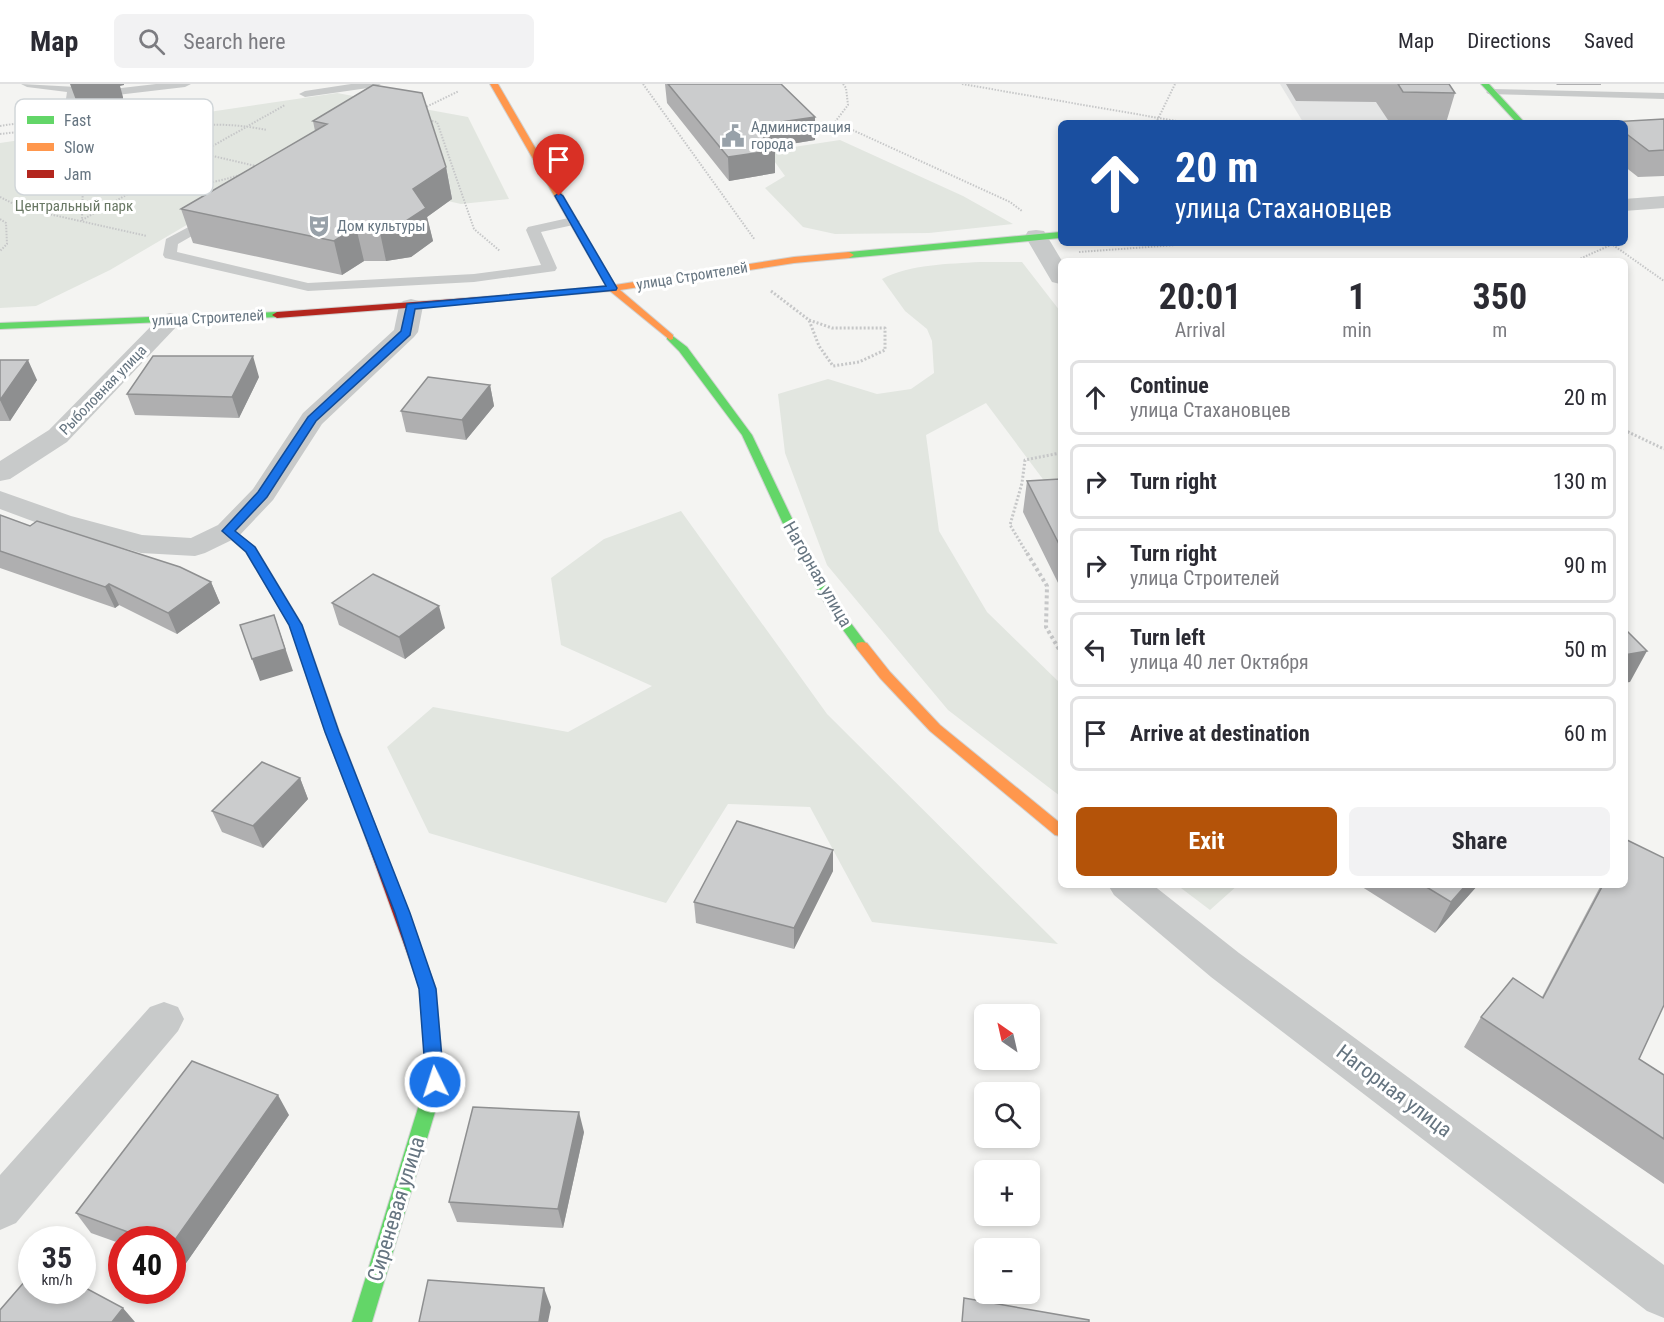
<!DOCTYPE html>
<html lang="en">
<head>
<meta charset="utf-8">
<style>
	:root { --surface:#fff; --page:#f2f2f3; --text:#2b2b33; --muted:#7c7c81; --line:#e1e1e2; --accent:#b45309 }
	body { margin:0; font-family:"Roboto Condensed",sans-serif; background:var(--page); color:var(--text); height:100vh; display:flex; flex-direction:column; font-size:22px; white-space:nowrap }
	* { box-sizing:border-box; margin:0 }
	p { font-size:20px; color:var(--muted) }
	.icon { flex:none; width:33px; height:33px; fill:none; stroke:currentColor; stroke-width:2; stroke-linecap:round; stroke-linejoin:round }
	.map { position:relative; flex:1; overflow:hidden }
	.details { position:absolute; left:1058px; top:174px; width:570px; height:630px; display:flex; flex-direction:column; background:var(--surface); border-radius:9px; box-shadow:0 3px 9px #0003 }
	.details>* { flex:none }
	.hud { position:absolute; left:1058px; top:36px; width:570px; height:126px; border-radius:9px; box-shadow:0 3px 9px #0003; background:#1a4fa0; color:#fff; overflow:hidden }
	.needle { width:39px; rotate:326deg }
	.fabs { position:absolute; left:974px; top:920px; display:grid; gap:12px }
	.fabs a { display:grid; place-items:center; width:66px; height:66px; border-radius:9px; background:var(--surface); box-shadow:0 3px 9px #0003; font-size:30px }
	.speed { position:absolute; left:18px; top:1142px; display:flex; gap:12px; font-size:30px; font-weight:700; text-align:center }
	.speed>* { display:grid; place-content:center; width:78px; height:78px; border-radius:50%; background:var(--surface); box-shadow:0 3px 9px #0003; line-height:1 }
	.speed small { font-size:15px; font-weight:400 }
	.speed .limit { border:9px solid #d22; background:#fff; color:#111 }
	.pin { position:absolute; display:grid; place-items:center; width:51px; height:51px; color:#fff; margin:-62px -26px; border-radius:50% 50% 50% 0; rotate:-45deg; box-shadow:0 0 6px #0007 }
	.pin .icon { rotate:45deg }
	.me { position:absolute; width:66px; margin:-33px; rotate:356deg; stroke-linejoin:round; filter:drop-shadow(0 0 4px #0008) }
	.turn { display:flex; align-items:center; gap:21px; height:126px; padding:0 18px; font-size:27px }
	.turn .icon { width:78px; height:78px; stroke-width:2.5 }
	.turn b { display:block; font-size:42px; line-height:51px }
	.eta { display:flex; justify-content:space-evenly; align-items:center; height:102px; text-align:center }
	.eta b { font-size:36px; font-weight:700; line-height:42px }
	.cta { display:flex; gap:12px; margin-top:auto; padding:12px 18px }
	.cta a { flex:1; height:69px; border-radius:9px; background:var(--accent); color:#fff; font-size:24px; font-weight:700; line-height:69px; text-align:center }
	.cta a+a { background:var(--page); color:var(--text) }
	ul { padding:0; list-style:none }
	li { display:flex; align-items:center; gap:18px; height:75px; margin:0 12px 9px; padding:0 6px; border:3px solid var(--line); border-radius:9px }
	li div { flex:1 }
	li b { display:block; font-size:22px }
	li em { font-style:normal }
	header { display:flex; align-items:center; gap:36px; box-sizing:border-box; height:84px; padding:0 30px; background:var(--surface); border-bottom:2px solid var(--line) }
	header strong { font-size:28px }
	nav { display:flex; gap:33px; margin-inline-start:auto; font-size:21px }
	.search { width:420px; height:54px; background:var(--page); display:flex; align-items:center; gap:15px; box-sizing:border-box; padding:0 21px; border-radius:9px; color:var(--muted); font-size:22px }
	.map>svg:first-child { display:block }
	.built { fill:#e4e5e5 }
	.green { fill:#e2e6e0 }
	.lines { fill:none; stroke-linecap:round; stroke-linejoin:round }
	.fast-casing { stroke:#d1d2d2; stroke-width:2 }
	.slow-casing { stroke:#d1d2d2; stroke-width:2 }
	.jam-casing { stroke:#d1d2d2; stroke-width:2 }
	.path-far2 { stroke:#c6c7c8; stroke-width:2; stroke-dasharray:1.5 1.5; stroke-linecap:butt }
	.path-far1 { stroke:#c6c7c8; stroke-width:3; stroke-dasharray:2 2; stroke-linecap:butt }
	.path { stroke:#c6c7c8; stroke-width:4; stroke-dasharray:3 3; stroke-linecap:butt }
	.lane { fill:#c8caca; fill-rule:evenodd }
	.street { fill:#c8caca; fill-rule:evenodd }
	.fast { fill:#63d668; fill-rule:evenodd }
	.slow { fill:#ff974d; fill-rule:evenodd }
	.jam { fill:#b3261e; fill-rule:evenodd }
	.wall { fill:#afafb0 }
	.shaded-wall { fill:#8e8f90 }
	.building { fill:#cbcccd; stroke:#8e8f90; stroke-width:1.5 }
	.route { fill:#1a73e8; stroke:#114b97; stroke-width:1.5 }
	.labels { text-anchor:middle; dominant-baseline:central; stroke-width:6; stroke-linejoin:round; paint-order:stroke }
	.far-poi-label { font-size:15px; fill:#667581; stroke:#fff; text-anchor:start }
	.far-park-label { font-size:15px; fill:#697864; stroke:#fff }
	.far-street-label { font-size:15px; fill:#667581; stroke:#fff }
	.street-label { font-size:18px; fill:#667581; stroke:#fff }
	.near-street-label { font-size:21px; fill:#667581; stroke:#fff }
	.key { fill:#fff; stroke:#d1d6d9; stroke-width:1.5 }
	.key-label { font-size:16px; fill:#667581 }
</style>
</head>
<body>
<header>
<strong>Map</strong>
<div class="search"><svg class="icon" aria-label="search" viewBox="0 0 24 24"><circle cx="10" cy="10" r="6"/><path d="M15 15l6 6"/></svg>Search here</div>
<nav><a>Map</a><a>Directions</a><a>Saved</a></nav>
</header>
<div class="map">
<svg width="1664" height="1238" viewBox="0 0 1664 1238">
	<rect width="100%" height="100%" fill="#f4f4f2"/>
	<!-- built -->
	<path class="built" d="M1280,0H1417L1446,39H1305L1303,38Z"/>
	<!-- green -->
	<path class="green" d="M337,9L468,33L509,115L461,120L289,81L110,186L36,222L0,224V59Z
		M840,56L963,112L1013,140L929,149L835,150L803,143L765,104L785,92L767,67Z
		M980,178H1022L1060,227V399L1048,402L986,319L926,351L939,447L987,528L1060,599V712L948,626L827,481L785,369L778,310L828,295L877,310L911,305L934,289L932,257L927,245L905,227L882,195C911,180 948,180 980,178Z
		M681,427L827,630L1058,860L872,838L810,723L728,720L666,819L429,749L387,663L433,623L568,648L652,602L561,561L551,494L604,455Z
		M1177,801H1238L1210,826Z"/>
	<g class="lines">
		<!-- fast casing -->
		<g class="fast-casing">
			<path id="fast" d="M1481,0H1489L1525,39H1517Z
				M1060,148V154L849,174L844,171L849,168Z
				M277,228L280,229V233L0,245V239Z
				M670,250L687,263L752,351L809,470L841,526L868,562L867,565H857L830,528L797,470L742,351L679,267L667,255V251Z
				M431,935L437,937L439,942L444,998L372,1238H352L426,998L423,942L425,937Z"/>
		</g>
		<!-- slow casing -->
		<g class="slow-casing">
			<path id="slow" d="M490,0H498L615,201L794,173L849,168L854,171L849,174L794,179L620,206L673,251V255L670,256L610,207L505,216V212L508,211L606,202Z
				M228,443L255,463L302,541L339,647L375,741L373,745H363L361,741L325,647L290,541L246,468L222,447Z
				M862,558L867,559L890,588L940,641L1060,739V752L1055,751L930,647L880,594L857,565L856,562L857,559Z"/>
		</g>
		<!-- jam casing -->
		<g class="jam-casing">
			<path id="jam" d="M508,211L511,212V216L277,234L272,231L277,228Z
				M368,735L373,737L375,741L436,905L439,942L437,947L431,949L425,947L423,942L420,905L361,741L363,737Z"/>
		</g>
		<!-- path-far2 -->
		<path class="path-far2" d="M643,0L755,156
			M843,0L846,4L848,21L835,38L1010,118L1022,127
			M962,0L1188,39
			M200,24L202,41
			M424,24L459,7
			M426,36L437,38L474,145L500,167
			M1156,39L1175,0
			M0,42L45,35
			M91,49L200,69L260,83
			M0,50L46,45
			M84,58L82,136L285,21
			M83,87L122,82
			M243,90C205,102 154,112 122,82C125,77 127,70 131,66C162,35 228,38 267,46
			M0,113L22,124L147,152
			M0,135L6,139L7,160L0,167
			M1613,161L1664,197
			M1079,168L1204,159
			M1575,177L1613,160"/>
		<!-- path-far1 -->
		<path class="path-far1" d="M771,207L809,236
			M809,236L832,244H885V266L859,278L833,282L819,262Z
			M1624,346L1664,365
			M1028,471L1010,441L1022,399L1025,376L1060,369"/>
		<!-- path -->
		<path class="path" d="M1027,469L1047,502L1046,543L1060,567"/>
		<!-- lane -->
		<path class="lane" d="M21,0L77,3L79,5L72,45H64L62,42L67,8L27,3Z
			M156,0H191L185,3L100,13L96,12L92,4L98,1L102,2L104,6Z
			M351,0H381L375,3L305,13L299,10L305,7Z
			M1492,5L1664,9V15L1488,10L1486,8Z
			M213,130L220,134L218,137L178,160L177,168L308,199L474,190L541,181L526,146L528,143L573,133L580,137L578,140L541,148L557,184L555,187L474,198L308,207L165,174L163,171L166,155Z"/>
		<!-- street -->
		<path class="street" d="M1664,112V124L1624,127V115Z
			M1036,146L1044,147L1062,177L1060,200L1052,198L1025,152L1028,147Z
			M411,215L419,217L423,222L418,248L414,253L322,340L273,416L238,453L205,469L195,472L141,469L51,444L0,425V407L71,432L142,451L191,454L218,441L253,405L303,329L394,246L399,222L403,217Z
			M170,229L178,231L182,236L178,241L67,358L10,395L0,397V377L49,346L162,231Z
			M1108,801H1153L1239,869L1664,1181V1234L1647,1227L1211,893L1114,811Z
			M164,918L178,923L184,935L178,947L16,1139L0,1146V1091L150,923Z"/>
		<!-- fast -->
		<use href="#fast" class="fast"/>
		<!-- slow -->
		<use href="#slow" class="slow"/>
		<!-- jam -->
		<use href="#jam" class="jam"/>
	</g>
	<!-- wall -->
	<path class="wall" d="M665,0H781L815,33V56L772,63L775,89L729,97L667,19Z
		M1286,0H1449L1455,9L1446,39H1390L1376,18L1296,17Z
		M1556,0H1601V1H1557Z
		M373,1L446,83L452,115L427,133L433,157L411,173L386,177H364L342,191L193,159L181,125L315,47L313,37Z
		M1664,35V92L1638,93L1624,82V39H1610V38Z
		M0,276L37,296L10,337H0Z
		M259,293L239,334L135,331L127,310Z
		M490,301L494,322L466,356L406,348L401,327Z
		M1060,395V503L1023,428L1027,397Z
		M0,431L30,442L211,498L220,519L177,550L119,521L115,524L0,484Z
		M332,519L445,544L405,575L339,541Z
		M300,694L308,715L263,764L222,748L212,727Z
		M833,787L794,865L696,839L694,818Z
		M1359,801H1478L1435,849Z
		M1601,801H1624L1639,975L1664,991V1100L1464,963L1481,933L1542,913Z
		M289,1031L184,1182L172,1178V1155H122V1160L91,1149L76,1129Z
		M584,1048L563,1144L457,1138L449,1118Z"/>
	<!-- shaded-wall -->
	<path class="shaded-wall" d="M70,0H124V1L120,2L123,13V27L89,31L87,26L80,27Z
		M815,33V56L755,66L754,42Z
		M775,66V89L729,97L728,73Z
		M446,83L452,115L427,133L433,157L411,173L386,177L379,144L413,105Z
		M356,143L364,177L342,191L334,157Z
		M253,272L259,293L239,334L232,313Z
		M28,276L37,296L10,337L0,316Z
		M490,301L494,322L466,356L462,336Z
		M211,498L220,519L177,550L168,529Z
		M109,500L119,521L115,524L105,503Z
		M439,522L445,544L405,575L399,553Z
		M274,531L293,587L260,597L252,575Z
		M1647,567L1630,598L1624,599V571Z
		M300,694L308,715L263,764L253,742Z
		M833,766V787L794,865V844Z
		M1466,801H1478L1435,849L1451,818Z
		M278,1011L289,1031L184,1182L172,1167V1160Z
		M579,1028L584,1048L563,1144L558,1125Z
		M544,1204L551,1223L548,1238H539Z
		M123,1224L135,1238H112Z"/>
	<!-- building -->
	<path class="building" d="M668,0H781L815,33L754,42L775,66L728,73Z
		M1398,0H1449L1455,9L1403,8Z
		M373,1L422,9L446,83L413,105L426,124L403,139L379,144L356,143L334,157L181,125L327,40L313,37Z
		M1664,35V66L1649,67L1624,48V39H1612L1610,38Z
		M153,272H253L232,313L127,310Z
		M0,276H28L0,316Z
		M428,293L490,301L462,336L401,327Z
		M1060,395V462L1027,397Z
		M0,431L30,442L37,437L180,483L211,498L168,529L109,500L105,503L0,467Z
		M373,490L439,522L399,553L332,519Z
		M274,531L285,565L252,575L240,541Z
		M1624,544L1647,567L1624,571Z
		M262,678L300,694L253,742L212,727Z
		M737,737L833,766L794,844L694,818Z
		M1627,756L1664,774V921L1639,975L1664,991V1055L1481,933L1513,894L1543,914L1603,801H1624V761Z
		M1423,801H1466L1451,818Z
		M192,977L278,1011L172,1160V1155H147L76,1129Z
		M473,1023L579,1028L558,1125L449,1118Z
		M32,1189V1206H82V1202L123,1224L112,1238H0V1226Z
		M428,1196L544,1204L539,1238H419Z
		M964,1214L1089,1236V1238H962Z"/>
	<!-- route -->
	<path class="route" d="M559,109L563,112L617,204L616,206L415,225L410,251L316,337L267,413L235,447L255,463L302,541L339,648L410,829L436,905L444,998L441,1003L435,1005L429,1003L426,998L419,905L395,829L325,648L289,541L246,468L222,447L258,408L308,333L401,247L407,220L606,202L555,112Z"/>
	<!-- icons -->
	<defs>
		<g id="civic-bare" transform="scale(1.8)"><path d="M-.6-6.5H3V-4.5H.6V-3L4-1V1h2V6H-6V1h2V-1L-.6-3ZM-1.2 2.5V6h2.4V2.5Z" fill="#98a1a9" stroke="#fff" stroke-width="2.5" paint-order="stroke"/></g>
		<g id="theatre-bare" transform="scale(1.8)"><path d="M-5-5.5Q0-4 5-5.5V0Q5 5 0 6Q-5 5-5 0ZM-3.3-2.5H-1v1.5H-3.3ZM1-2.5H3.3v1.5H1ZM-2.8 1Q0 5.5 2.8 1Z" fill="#98a1a9" stroke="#fff" stroke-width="2.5" paint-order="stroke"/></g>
	</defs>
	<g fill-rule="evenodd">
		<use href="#civic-bare" x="733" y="52"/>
		<use href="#theatre-bare" x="319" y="142"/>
	</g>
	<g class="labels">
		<!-- far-poi labels -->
		<g class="far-poi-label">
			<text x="751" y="43">Администрация<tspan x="751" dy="17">города</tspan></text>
			<text x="337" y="142">Дом культуры</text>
		</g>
		<!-- far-park labels -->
		<g class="far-park-label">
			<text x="74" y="122">Центральный парк</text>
		</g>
		<!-- far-street labels -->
		<g class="far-street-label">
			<text transform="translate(692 192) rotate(-9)">улица Строителей</text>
			<text transform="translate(208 234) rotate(-3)">улица Строителей</text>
			<text transform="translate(103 306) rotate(-46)">Рыболовная улица</text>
		</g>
		<!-- street labels -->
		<g class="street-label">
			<text transform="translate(818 490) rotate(60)">Нагорная улица</text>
		</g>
		<!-- near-street labels -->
		<g class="near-street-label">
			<text transform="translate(1394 1007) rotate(37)">Нагорная улица</text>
			<text transform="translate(396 1125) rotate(-73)">Сиреневая улица</text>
		</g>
	</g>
	<!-- legend -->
	<rect x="15" y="15" width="198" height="96" rx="9" class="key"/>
	<rect x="27" y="32" width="27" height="8" fill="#63d668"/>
	<rect x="27" y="59" width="27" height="8" fill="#ff974d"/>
	<rect x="27" y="86" width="27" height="8" fill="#b3261e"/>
	<g class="key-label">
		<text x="64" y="42">Fast</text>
		<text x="64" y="69">Slow</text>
		<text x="64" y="96">Jam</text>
	</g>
</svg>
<div class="fabs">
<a><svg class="needle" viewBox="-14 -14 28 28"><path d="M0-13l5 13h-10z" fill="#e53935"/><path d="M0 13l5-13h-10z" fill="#7c7c81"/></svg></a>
<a><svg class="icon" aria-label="search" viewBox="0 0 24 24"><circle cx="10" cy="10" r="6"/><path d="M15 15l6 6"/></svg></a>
<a>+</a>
<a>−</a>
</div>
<div class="speed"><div>35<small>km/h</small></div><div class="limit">40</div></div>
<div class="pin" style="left:559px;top:112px;background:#d93025"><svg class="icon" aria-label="arrive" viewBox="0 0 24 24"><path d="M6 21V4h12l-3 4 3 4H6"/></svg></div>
<svg class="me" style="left:435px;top:998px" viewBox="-20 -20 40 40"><circle r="17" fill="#1a73e8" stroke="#fff" stroke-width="3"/><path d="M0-11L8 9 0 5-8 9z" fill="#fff"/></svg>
<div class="hud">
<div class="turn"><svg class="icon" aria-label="ahead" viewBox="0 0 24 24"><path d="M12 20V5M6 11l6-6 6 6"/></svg><div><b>20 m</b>улица Стахановцев</div></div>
</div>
<section class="details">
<div class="eta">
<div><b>20:01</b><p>Arrival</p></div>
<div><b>1</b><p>min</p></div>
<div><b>350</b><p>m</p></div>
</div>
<ul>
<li><svg class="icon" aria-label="ahead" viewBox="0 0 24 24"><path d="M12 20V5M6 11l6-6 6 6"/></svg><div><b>Continue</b><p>улица Стахановцев</p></div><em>20 m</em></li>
<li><svg class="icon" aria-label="right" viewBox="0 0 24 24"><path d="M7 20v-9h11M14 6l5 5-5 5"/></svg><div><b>Turn right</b></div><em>130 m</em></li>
<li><svg class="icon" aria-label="right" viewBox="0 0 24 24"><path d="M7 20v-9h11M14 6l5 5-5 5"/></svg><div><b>Turn right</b><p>улица Строителей</p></div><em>90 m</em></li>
<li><svg class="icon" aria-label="left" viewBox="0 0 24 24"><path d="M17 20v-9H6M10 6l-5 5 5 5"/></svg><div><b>Turn left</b><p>улица 40 лет Октября</p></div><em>50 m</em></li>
<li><svg class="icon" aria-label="arrive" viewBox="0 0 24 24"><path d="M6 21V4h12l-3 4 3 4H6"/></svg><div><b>Arrive at destination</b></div><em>60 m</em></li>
</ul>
<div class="cta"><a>Exit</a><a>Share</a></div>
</section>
</div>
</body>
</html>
